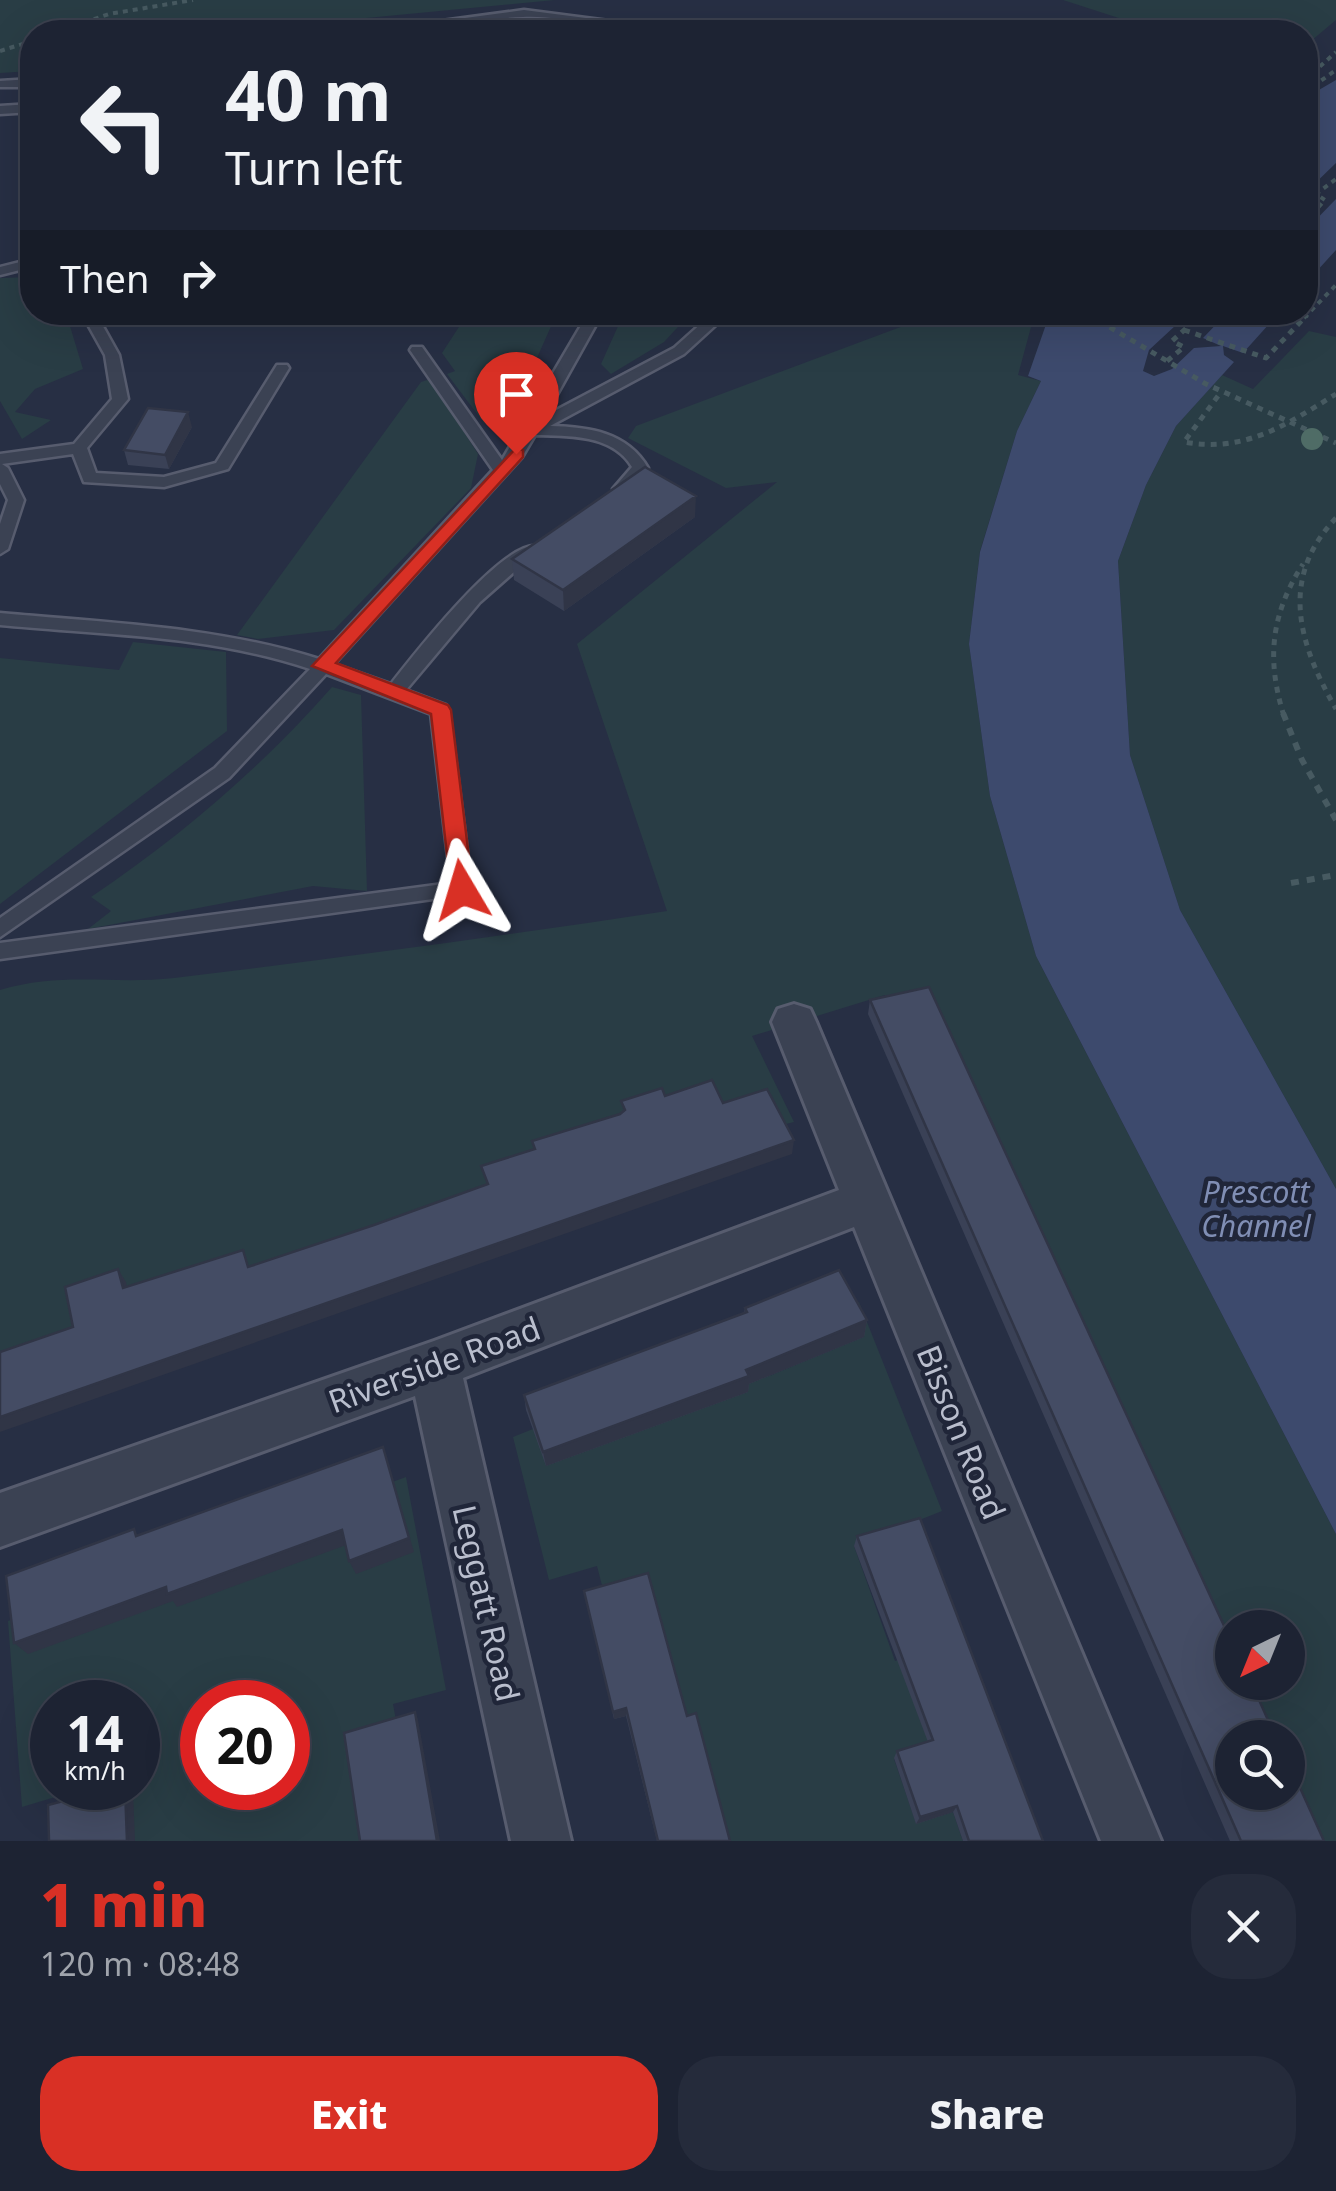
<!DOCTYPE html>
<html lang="en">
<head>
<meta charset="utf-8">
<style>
	:root { --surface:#1d2333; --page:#252b3b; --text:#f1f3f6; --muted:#a0a4ac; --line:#3b404e; --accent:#d93025 }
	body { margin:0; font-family:"Noto Sans",sans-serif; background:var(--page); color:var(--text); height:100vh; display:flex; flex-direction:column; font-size:38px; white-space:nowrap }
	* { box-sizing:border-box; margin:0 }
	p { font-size:32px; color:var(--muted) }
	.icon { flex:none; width:55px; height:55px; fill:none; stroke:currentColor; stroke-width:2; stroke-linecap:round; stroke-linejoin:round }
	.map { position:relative; height:1841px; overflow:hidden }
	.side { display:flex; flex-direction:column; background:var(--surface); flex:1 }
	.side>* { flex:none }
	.guide { position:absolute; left:20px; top:20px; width:1298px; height:305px; border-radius:40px; box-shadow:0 10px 40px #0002,0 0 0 2px var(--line); background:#1d2333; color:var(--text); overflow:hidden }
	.needle { width:65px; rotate:223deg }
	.tools { position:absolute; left:1215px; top:1610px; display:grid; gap:20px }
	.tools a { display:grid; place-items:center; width:90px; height:90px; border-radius:50%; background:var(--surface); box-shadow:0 10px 40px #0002,0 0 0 2px var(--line); font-size:50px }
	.speed { position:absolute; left:30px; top:1680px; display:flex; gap:20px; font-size:50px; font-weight:700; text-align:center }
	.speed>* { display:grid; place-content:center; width:130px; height:130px; border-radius:50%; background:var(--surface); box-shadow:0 10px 40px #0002,0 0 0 2px var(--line); line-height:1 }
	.speed small { font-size:25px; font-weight:400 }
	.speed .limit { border:15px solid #d22; background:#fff; color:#111 }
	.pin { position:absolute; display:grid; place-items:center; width:85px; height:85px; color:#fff; margin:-102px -42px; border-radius:50% 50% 50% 0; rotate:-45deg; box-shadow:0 0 10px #0007 }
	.pin .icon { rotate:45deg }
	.me { position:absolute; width:110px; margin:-55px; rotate:353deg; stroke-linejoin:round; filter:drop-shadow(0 0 8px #0008) }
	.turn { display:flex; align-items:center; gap:35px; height:210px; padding:0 40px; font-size:45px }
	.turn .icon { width:130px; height:130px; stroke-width:2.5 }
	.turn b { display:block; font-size:70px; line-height:85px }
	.then { display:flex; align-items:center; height:95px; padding:0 40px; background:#0003; gap:20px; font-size:38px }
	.round { display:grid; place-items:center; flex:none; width:105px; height:105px; border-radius:40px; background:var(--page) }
	.summary { display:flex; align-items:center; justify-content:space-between; height:170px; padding:0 40px }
	h1 { font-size:60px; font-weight:800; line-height:75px; color:var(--accent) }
	.primary-button { display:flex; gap:20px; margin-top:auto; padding:20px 40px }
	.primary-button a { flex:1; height:115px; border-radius:40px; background:var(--accent); color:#fff; font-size:40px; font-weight:800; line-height:115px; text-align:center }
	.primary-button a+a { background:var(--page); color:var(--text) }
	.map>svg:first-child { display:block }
	.green { fill:#293d45; fill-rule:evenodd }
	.water { fill:#3d4a6d }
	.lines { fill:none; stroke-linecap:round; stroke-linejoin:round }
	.service-casing { stroke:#575c6e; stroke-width:5 }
	.minor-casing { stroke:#575c6e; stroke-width:6 }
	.path-far2 { stroke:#475a61; stroke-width:4; stroke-dasharray:5 5; stroke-linecap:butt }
	.path-far1 { stroke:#475a61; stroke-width:5; stroke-dasharray:6 6; stroke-linecap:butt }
	.path { stroke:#475a61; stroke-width:6; stroke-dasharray:8 8; stroke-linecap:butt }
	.service { fill:#3b4253; fill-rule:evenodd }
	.minor { fill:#3b4253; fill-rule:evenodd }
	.tree { fill:#4f6c66 }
	.wall { fill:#3a4156 }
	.shaded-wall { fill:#303546 }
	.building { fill:#444c64; stroke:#303546; stroke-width:2.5 }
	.route { fill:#d93025; stroke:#8d1f18; stroke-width:2.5 }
	.labels { text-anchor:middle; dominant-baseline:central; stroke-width:9; stroke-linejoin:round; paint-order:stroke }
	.water-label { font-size:30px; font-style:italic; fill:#808eb4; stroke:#202639 }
	.near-street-label { font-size:32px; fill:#b9becd; stroke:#202639 }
</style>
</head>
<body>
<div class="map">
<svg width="1336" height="1841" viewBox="0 0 1336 1841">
	<rect width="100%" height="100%" fill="#272f44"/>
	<!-- green -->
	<path class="green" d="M0,0H555L335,21L292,32H32V71L0,73Z
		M1063,0H1336V20L1305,46V32H1162Z
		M32,277V312L66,313L83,369L35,389L15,412L51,420L22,439L0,401V278Z
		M468,313H557L536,360L521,424L484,423L447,374L455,371L442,353Z
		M624,313V312L691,313L664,342L611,374L601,364Z
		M938,313H1041L1031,327L1018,375L1041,381L1017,431L980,551L969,644L990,796L1036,956L1336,1534V1841H1314L1288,1783V1738L1266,1737L1241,1683L1288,1682V1628H1232V1663L885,995L752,1036L794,1122L490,1198L141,1347L125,1283L81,1339L0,1367V990C63,971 112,985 174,978C339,958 503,936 667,911L577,644L777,482L726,488L628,438L636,426Z
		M1309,331L1336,337V1189L1180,910L1130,755L1118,561L1146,485L1176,426L1222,375L1253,389Z
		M430,379L478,454L471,488L334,630L258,639L237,635L421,382Z
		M133,642L226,652L227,731L0,904V658L119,670Z
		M332,687L361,695L367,891L313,886L88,929L111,911L91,897C180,837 261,768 332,687Z
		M859,1302L942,1511L854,1546L895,1661L937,1648L930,1747L894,1759L916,1823L953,1812L963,1841H729L641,1737L597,1566L549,1580L513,1437L730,1350L769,1376L863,1337L847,1307Z
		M406,1477L446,1690L393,1704L397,1726L364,1841H135L82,1805V1789L22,1807L8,1621ZM52,1702H138V1788H52ZM202,1702H288V1788H202Z"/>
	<!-- water -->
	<path class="water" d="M1336,80V163L1305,193V98Z
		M1336,199V250L1305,284V231Z
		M1050,313H1189L1149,350L1143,371L1154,376L1172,369L1194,348L1221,346L1203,338L1227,313H1279L1243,353L1223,346L1224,355L1234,362L1176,426L1146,485L1118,561L1130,755L1180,910L1336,1189V1534L1036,956L990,796L969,644L980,552L1017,431L1041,381L1028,376Z"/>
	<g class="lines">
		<!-- service casing -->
		<g class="service-casing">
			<path id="service" d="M524,10L663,28L669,32C620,35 571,15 523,17C476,18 431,35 384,32L390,28Z
				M32,79V87H0V81Z
				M32,104V112L0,114V106Z
				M32,259V267L0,275V267Z
				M81,312H95L119,355L128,399L87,448L96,473L164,477L216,463L277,365H287L289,368L228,469L164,487L84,482L73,454L2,464L8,468L24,500L8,549L0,554V524L8,500L0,484V454L74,444L112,399L105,355Z
				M589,312H603L545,416L674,348L714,312H730L684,354L550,426C589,427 627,432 648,468L627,493H615L613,489L632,467C613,434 568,436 535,435L522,457L334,664L391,684C413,656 502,541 537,546L539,550L480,602L406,690L446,705L449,710L472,889L469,894L0,959V943L451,883L431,714L326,674L229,778L0,937V918L215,768L310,669C209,635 104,635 0,625V613C108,623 214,626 319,659L493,470L410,350L412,347H422L502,460Z"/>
		</g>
		<!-- minor casing -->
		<g class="minor-casing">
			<path id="minor" d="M794,1004L810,1009L816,1022L1161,1841H1101L854,1227L463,1378L571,1841H511L415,1396L0,1547V1493L434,1341L839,1190L772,1022L778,1009Z"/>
		</g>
		<!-- path-far2 -->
		<path class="path-far2" d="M56,32L109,14L193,0
			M0,51L32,41
			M1305,80L1336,52
			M1305,92L1336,70
			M1305,222L1325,200L1316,194L1336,179
			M1083,312L1093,318
			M1213,318L1218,312
			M1304,318L1336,285"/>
		<!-- path-far1 -->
		<path class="path-far1" d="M1089,315L1206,384L1336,443
			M1184,330L1266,358L1307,315
			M1167,361L1184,347L1172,341L1191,324L1209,322L1215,315
			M1218,396L1184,442C1245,453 1286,425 1336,394
			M1336,518C1279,578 1298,643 1336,709
			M1284,716C1266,659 1271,614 1303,564"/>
		<!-- path -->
		<path class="path" d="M1283,713L1302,760L1336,820
			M1291,883L1336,875"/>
		<!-- service -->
		<use href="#service" class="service"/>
		<!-- minor -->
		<use href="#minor" class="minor"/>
	</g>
	<!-- trees -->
	<circle class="tree" cx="1312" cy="439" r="11"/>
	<!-- wall -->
	<path class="wall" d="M192,427L169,469L128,465L124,450Z
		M695,517L564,611L514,580L512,559Z
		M870,1000L1324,1841H1230L868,1014Z
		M745,1308L867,1320L864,1337L749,1384L748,1392L546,1466L526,1410L524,1395L744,1313Z
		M857,1536L1043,1841H963L953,1812L916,1824L894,1758L897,1751L928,1742L854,1546Z
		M584,1591L687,1716L730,1841H657L626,1716L614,1719Z"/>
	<!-- shaded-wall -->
	<path class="shaded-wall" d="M188,412L192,427L169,469L165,455Z
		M696,496L695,517L564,611L563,590Z
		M794,1140L792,1154L0,1432V1417Z
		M118,1269L126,1282L130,1301L123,1288Z
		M867,1320L864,1337L749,1384L748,1392L546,1466L543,1452Z
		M383,1447L414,1552L356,1574L349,1561Z
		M342,1530L349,1544L177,1607L173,1601L28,1654L14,1643L166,1587Z
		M626,1708V1716L614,1719L613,1712Z
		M415,1712L418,1720L440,1841H437Z
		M125,1788H128L133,1791L135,1841H127Z
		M957,1806L953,1812L916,1824L920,1817Z"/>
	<!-- building -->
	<path class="building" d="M148,408L188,412L165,455L124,450Z
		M645,467L696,496L563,590L512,559Z
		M929,987L1232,1643V1682H1251L1276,1738H1232V1792H1288V1761L1324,1841H1241L870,1000Z
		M712,1080L723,1103L767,1089L794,1140L0,1417V1352L73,1327L65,1287L118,1269L123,1288L243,1250L248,1267L374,1225L488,1184L481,1166L535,1149L532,1141L620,1114L625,1110L621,1101L662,1088L665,1096Z
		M839,1270L867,1320L746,1370L749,1376L543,1452L524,1395L747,1312L745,1308Z
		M383,1447L409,1538L349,1561L342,1530L167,1594L166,1587L14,1643L6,1576L134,1529L136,1536Z
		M920,1518L1043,1841H969L957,1806L920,1817L897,1751L933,1740L857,1536Z
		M648,1573L687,1716L696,1713L730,1841H658L626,1708L613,1712L584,1591Z
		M415,1712L437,1841H360L344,1733Z
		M113,1788H125L127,1841H49L48,1805Z"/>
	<!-- route -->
	<path class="route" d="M516,448L523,450V457L336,663L448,705L451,710L473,890L462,898L451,890L431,714L312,666Z"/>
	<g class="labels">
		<!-- water labels -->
		<g class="water-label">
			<text x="1256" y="1191">Prescott<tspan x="1256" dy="34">Channel</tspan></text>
		</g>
		<!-- near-street labels -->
		<g class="near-street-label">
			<text transform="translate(434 1364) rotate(-20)">Riverside Road</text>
			<text transform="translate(962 1432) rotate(68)">Bisson Road</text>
			<text transform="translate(487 1603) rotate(77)">Leggatt Road</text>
		</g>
	</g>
</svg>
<div class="tools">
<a><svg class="needle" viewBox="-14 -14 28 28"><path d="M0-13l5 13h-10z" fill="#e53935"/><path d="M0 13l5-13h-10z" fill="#a0a4ac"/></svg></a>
<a><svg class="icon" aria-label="search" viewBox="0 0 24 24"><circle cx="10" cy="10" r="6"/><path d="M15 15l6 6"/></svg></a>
</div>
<div class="speed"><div>14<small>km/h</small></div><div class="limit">20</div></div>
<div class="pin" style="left:516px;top:454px;background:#d93025"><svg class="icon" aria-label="arrive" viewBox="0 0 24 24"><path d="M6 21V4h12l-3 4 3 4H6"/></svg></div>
<svg class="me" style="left:462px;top:890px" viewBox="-20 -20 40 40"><path d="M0-17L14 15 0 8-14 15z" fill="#d93025" stroke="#fff" stroke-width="4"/></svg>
<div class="guide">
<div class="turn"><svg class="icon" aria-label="left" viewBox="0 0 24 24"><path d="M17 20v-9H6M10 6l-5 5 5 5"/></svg><div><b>40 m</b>Turn left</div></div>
<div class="then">Then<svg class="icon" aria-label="right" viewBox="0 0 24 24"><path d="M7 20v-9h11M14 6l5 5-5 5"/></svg></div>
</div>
</div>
<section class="side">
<div class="summary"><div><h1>1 min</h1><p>120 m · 08:48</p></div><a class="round"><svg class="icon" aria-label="close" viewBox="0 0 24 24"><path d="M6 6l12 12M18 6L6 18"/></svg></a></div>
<div class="primary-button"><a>Exit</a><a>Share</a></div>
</section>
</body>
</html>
